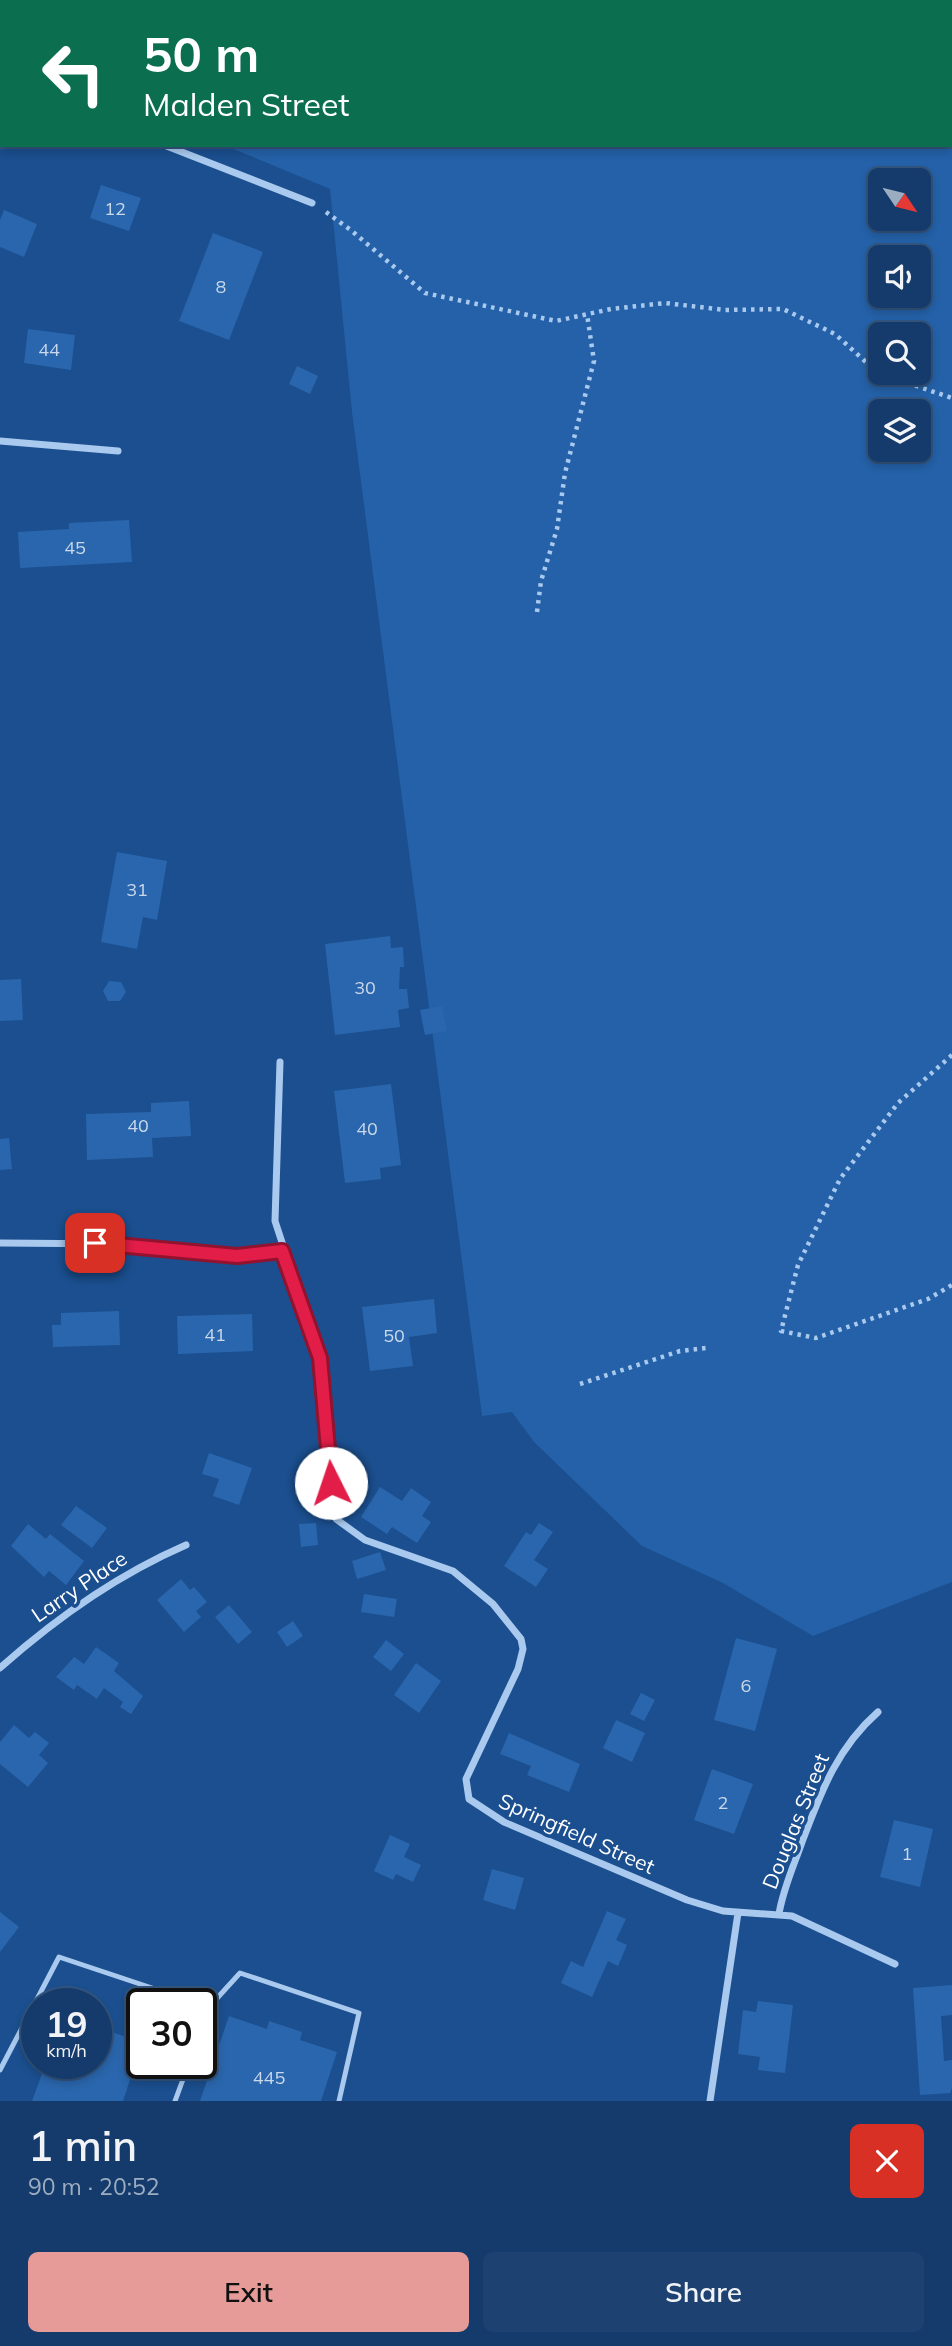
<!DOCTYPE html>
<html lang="en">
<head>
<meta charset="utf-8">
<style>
	:root { --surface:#143b6b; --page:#1d4271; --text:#f1f3f6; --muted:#9dadc1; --line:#33557e; --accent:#e69b98 }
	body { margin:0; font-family:Mulish,sans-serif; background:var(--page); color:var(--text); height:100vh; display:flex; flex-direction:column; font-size:26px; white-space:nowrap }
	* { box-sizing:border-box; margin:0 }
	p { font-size:23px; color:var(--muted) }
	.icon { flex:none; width:38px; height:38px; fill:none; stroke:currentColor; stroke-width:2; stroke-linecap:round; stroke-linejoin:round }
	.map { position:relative; height:2101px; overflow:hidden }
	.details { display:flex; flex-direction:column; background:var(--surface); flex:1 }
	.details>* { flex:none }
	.guide { position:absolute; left:0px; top:0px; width:952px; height:147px; box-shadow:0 4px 10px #0003,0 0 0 2px var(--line); background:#0b6e4f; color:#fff; overflow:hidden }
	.needle { width:46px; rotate:125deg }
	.fabs { position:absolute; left:868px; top:168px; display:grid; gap:14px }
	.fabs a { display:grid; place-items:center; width:63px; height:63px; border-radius:10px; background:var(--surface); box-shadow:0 4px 10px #0003,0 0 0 2px var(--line); font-size:35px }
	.speed { position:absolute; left:21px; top:1988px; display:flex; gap:14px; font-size:35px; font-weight:700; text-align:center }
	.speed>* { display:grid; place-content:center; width:91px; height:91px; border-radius:50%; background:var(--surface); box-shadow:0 4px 10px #0003,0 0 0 2px var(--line); line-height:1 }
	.speed small { font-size:18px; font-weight:400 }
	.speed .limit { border:4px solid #111; border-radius:10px; background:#fff; color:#111 }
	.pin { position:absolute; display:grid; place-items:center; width:60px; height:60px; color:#fff; margin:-30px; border-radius:14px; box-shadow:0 4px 10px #0006 }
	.me { position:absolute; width:77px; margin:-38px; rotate:356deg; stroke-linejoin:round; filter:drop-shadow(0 0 5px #0008) }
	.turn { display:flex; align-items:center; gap:24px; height:147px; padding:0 28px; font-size:32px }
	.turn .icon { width:91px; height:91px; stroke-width:2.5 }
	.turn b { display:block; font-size:49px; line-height:60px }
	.round { display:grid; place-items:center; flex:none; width:74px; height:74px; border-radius:10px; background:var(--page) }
	.head { display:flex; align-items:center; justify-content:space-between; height:119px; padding:0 28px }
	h1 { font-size:42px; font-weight:600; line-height:52px }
	.button { display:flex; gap:14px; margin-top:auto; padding:14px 28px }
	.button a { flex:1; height:80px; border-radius:10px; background:var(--accent); color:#111; font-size:28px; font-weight:600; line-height:80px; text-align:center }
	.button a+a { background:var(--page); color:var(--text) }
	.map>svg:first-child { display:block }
	.green { fill:#2461a8; fill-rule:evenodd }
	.building { fill:#2a66ad }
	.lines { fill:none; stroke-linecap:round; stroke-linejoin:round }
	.path { stroke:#a9c9ee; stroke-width:4.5; stroke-dasharray:3.5 5; stroke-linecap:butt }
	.lane { stroke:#a9c9ee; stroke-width:5 }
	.street { stroke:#a9c9ee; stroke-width:7 }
	.route-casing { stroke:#92132f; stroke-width:18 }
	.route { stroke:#e11d48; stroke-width:12 }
	.labels { text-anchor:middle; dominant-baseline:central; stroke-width:7; stroke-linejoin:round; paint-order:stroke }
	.number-label { font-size:18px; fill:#cad9ea }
	.street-label { font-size:21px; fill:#fff; stroke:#1b4f8f }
</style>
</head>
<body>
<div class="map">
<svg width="952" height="2101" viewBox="0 0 952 2101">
	<rect width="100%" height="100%" fill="#1b4f8f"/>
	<!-- green -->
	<path class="green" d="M257,0H952V1582L813,1636L723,1583L642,1546L534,1442L512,1412L482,1416L352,412L330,189L231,148V145H950V2ZM880,180H919V219H880ZM880,257H919V296H880ZM880,334H919V373H880ZM880,411H919V450H880Z"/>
	<!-- building -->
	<path class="building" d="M101,185L141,198L129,231L90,218Z
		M4,210L37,224L24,257L0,247V220Z
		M213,233L263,252L229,340L179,321Z
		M28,329L75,335L71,370L24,363Z
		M297,366L318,376L310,394L289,384Z
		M129,520L132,562L20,568L18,532L69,529V523Z
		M117,852L167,861L157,920L143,917L137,949L101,942Z
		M390,936L391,948L403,947L404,967H400L399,989H407L409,1008L398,1010L400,1027L335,1035L325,944Z
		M21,979L23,1020L0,1021V980Z
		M109,981L121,982L126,992L120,1001H108L103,991Z
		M442,1006L447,1031L425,1035L420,1010Z
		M391,1084L401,1165L380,1168L381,1179L345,1183L334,1091Z
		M189,1101L191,1136L152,1138L153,1157L87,1160L86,1114L151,1112V1103Z
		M9,1138L12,1169L0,1170V1139Z
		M434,1299L437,1333L409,1337L413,1366L370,1371L362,1307Z
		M119,1311L120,1345L53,1347L52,1325H61V1313Z
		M252,1314L253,1351L178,1354L177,1316Z
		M209,1453L252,1468L239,1505L213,1496L219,1479L202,1474Z
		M380,1487L402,1501L411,1488L431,1502L422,1516L431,1522L417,1543L392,1527L387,1534L361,1517Z
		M76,1506L107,1528L92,1548L61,1525Z
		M316,1523L318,1545L301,1547L299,1524Z
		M539,1523L553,1532L534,1560L548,1569L536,1587L504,1566L526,1532L531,1535Z
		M28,1524L46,1539L50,1534L84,1561L66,1585L49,1571L44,1577L11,1546Z
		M380,1552L386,1570L357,1579L352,1561Z
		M181,1579L190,1590L194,1587L207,1602L196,1611L201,1617L184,1632L157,1600Z
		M364,1594L397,1599L394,1617L361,1612Z
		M229,1605L252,1632L238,1644L215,1617Z
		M293,1621L303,1636L287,1647L277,1632Z
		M736,1638L777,1649L755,1731L714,1720Z
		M386,1640L404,1654L391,1671L373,1657Z
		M96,1647L119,1663L114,1671L143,1696L131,1714L120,1707L123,1702L104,1688L97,1699L77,1685L74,1690L56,1677L74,1657L84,1664Z
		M416,1663L441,1681L419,1713L394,1695Z
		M641,1693L655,1700L644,1721L630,1714Z
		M616,1720L645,1733L632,1762L603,1748Z
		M14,1725L29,1738L35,1732L49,1743L39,1755L48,1763L28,1787L0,1764V1742Z
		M509,1733L580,1764L569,1792L527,1775L531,1766L500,1754Z
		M712,1769L753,1784L734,1834L694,1820Z
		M894,1820L933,1829L920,1887L880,1877Z
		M390,1835L410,1844L404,1857L421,1865L413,1882L396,1874L393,1880L374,1871Z
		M492,1869L524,1878L515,1910L483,1900Z
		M607,1911L626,1919L616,1940L627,1945L618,1966L608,1961L592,1997L561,1983L571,1961L583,1967Z
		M0,1912L19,1927L0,1952Z
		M952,1985V2015L941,2016L944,2061L952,2060V2088L950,2093L920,2095L913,1988Z
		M758,2001L793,2005L785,2073L758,2070L760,2057L738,2054L743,2010L756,2012Z
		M229,2016L267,2029L269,2021L302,2032L300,2040L337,2052L321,2101H200Z
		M96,2026L142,2043L123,2101H32L46,2063H96Z"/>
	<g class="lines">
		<!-- path -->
		<path class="path" d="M568,0L572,2
			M821,0L822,2
			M697,2L699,0
			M950,75L952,79
			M326,212L352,231L425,293L556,321L611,309L665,303L725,310L783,309L835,334L878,373L952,398
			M537,612L541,581L557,529L565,473L594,361L587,314
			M952,1055L898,1103L840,1179L798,1265L781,1331L816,1338L928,1299L952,1285
			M580,1384L680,1351L706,1348"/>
		<!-- lane -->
		<path class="lane" d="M201,2029L210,2006L240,1973L359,2013L339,2101
			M0,2070L59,1957L173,1995
			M175,2101L189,2063"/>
		<!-- street -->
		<path class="street" d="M0,82H2
			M164,145L312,203
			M0,441L118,451
			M280,1062L275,1221L320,1358L336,1519L365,1540L453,1571L493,1604L521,1639L523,1649L518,1669L466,1779L469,1799L504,1822L687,1900L723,1911L792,1916L895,1964
			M0,1243L122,1244L237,1256L282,1251
			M0,1668C56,1618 117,1575 186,1545
			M779,1914C783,1889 794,1865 802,1842C821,1792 837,1748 878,1712
			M710,2101L738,1913"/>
	</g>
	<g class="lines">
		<!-- route casing -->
		<g class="route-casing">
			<path id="route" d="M95,1243L237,1256L282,1251L320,1358L331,1483"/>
		</g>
		<!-- route -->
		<use href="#route" class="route"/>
	</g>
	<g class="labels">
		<!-- number labels -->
		<g class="number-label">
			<text x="115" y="208">12</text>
			<text x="221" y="286">8</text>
			<text x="49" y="349">44</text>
			<text x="75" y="547">45</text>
			<text x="137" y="889">31</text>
			<text x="365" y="987">30</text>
			<text x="138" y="1125">40</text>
			<text x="367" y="1128">40</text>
			<text x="215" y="1334">41</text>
			<text x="394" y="1335">50</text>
			<text x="746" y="1685">6</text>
			<text x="723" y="1802">2</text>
			<text x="907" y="1853">1</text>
			<text x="269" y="2077">445</text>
		</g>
		<!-- street labels -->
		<g class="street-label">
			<text transform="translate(79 1586) rotate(-34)">Larry Place</text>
			<text transform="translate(795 1821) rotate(-68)">Douglas Street</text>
			<text transform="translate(577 1833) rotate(24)">Springfield Street</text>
		</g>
	</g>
</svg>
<div class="fabs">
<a><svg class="needle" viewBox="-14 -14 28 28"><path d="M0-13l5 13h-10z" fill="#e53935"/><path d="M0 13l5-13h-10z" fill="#9dadc1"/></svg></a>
<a><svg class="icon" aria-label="sound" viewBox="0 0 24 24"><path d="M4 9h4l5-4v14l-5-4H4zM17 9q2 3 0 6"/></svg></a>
<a><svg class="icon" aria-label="search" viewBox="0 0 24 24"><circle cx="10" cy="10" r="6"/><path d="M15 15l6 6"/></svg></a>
<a><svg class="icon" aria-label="layers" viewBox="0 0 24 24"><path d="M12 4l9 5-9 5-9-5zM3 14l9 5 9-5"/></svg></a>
</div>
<div class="speed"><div>19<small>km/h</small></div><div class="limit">30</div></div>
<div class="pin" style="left:95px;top:1243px;background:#d93025"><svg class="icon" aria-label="arrive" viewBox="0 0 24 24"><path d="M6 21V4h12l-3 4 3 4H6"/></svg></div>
<svg class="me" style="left:331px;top:1483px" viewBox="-20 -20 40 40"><circle r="19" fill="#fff"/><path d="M0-13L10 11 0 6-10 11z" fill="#e11d48"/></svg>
<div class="guide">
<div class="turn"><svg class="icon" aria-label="left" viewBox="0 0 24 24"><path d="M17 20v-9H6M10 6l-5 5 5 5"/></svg><div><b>50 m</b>Malden Street</div></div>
</div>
</div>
<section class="details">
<div class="head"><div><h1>1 min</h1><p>90 m · 20:52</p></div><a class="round" style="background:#d93025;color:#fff"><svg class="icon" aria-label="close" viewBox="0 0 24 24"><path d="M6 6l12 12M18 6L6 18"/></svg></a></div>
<div class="button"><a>Exit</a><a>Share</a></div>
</section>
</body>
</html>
